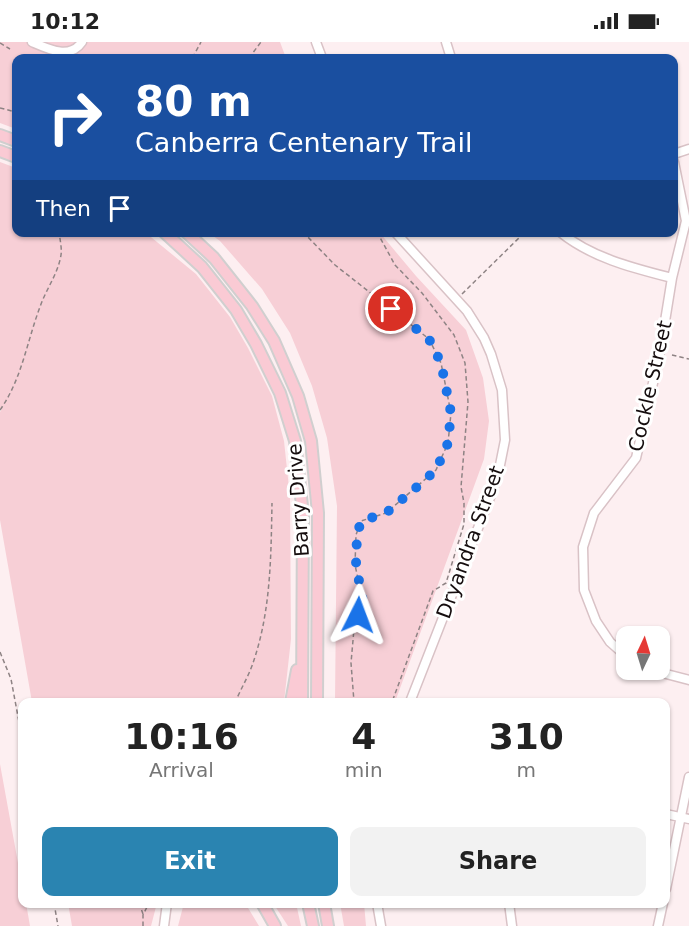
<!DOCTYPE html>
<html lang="en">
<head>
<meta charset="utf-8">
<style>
	:root { --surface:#fff; --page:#f2f2f2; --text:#222; --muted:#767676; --accent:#2a84b1 }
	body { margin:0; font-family:"DejaVu Sans",sans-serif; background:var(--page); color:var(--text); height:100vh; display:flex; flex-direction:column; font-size:22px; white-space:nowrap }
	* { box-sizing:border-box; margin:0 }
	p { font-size:20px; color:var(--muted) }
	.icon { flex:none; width:33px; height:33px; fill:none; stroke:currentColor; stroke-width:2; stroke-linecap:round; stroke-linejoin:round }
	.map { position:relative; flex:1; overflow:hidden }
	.sheet { position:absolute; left:18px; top:656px; width:652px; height:210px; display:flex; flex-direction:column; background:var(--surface); border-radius:12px; box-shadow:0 2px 4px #0004 }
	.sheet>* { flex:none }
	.hud { position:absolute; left:12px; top:12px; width:666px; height:183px; border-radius:12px; box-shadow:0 2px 4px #0004; background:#1a4fa0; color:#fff; overflow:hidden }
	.needle { width:39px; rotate:4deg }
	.tools { position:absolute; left:616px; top:584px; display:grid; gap:12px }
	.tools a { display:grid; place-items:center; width:54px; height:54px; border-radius:12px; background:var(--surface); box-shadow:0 2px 4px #0004; font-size:30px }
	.pin { position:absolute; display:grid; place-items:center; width:51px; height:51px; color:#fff; margin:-26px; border:3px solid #fff; border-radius:50%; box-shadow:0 2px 6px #0007 }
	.me { position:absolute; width:66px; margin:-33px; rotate:3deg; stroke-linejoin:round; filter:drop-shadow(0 0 4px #0008) }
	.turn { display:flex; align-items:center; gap:21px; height:126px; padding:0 24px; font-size:27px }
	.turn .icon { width:78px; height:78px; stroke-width:2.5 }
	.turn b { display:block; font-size:42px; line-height:51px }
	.then { display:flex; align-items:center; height:57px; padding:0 24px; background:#0003; gap:12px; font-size:22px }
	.eta { display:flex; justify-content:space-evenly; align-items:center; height:102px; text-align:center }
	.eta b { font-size:36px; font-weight:700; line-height:42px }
	.primary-button { display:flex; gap:12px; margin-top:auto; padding:12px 24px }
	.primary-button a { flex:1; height:69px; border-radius:12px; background:var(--accent); color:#fff; font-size:24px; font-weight:700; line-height:69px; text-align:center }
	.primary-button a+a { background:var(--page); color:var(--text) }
	.status { display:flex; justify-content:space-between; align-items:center; height:42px; padding:0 30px; background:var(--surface); direction:ltr }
	.status svg { height:16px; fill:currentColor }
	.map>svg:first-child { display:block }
	.green { fill:#f7cfd6 }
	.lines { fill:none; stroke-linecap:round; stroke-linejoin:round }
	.minor-casing { stroke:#d9c2c6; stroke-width:11 }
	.major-casing { stroke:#d0cfcf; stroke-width:14 }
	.path { stroke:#8e8384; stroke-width:1.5; stroke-dasharray:4.5 3; stroke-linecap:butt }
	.minor { stroke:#fff; stroke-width:8 }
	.major { stroke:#facad4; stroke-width:10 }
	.route { stroke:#1a73e8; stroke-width:10; stroke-dasharray:0 18 }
	.labels { text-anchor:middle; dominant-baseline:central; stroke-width:6; stroke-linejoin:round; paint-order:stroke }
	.street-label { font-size:20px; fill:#150d0e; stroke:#fff }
</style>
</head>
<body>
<div class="status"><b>10:12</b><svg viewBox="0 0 49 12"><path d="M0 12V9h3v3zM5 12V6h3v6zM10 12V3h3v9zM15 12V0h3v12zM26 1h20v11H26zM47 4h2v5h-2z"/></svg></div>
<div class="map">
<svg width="689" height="884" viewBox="0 0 689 884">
	<rect width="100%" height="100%" fill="#fdeff1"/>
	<!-- green -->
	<path class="green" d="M0,0H280L286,16H16V87L0,81Z
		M0,120L16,126V190L146,191L196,232L230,275L248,306L272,354L284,399L290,455L291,597L284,660H32L0,478V370L2,367L0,366Z
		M209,191H380L416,234L466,288L483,336L489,379L484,417L395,660H335L337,464L327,396L312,344L290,291L262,247L220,199Z
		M0,722L22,843V861H26L30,884H0Z
		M68,861H157L151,884H72Z
		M184,861H245L259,884H178Z
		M273,861H296L301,884H288Z
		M340,861H364L366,884H344Z"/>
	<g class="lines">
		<!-- minor casing -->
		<g class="minor-casing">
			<path id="minor" d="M32,0C48,7 70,18 82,0
				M316,0L322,16
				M446,0L451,16
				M674,112L689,107
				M395,190L467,269L484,296L491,312L502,348L505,398L499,428L491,453L410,660
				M560,190C592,216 633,226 672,236
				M627,615L610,600L596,579L584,548L583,505L594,471L636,416L660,310L672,236L686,179L674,120
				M647,627L689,638
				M666,772L689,777
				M666,847L689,735
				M377,861L381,884
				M509,861L512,884
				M164,884L167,861
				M658,884L663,861"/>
		</g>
		<!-- major casing -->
		<g class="major-casing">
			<path id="major" d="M0,93L16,99
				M0,109L16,115
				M164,190L202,225L236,268L256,302L280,351L295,399L303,473L302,660
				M186,190L214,216L252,264L274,299L298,354L311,399L318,471L317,660
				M291,660L297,628
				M262,861L275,884
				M308,861L313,884
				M324,861L328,884"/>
		</g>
		<!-- path -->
		<path class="path" d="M0,1L10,7
			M195,16L194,13L201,0
			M249,16L261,0
			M0,66L16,70
			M303,190L335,223L429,297L441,321L451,371L448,401L436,428L386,471L361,479L356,493L355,523L363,560L354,587L351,621L354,660
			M377,190L395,223L422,251L454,293L465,321L468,360L461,445L464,461V482L446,541L433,549L392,660
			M462,252L525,190
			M672,313L689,317
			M0,368C22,337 27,299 40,265C46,247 58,232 61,213C62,206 60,198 59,190
			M0,610L11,637L22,696
			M233,660L237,656C243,643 250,631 254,618C271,567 271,513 272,461
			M54,861L58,884
			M139,861L143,872
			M143,884V873L149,861"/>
		<!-- minor -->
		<use href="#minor" class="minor"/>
		<!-- major -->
		<use href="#major" class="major"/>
	</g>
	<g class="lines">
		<!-- route -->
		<path class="route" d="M358,573L363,560L356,523L357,493L361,479L386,471L418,444L436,428L448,401L451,371L441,321L429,297L391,267"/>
	</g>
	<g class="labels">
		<!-- street labels -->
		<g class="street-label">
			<text transform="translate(650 344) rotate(-77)">Cockle Street</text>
			<text transform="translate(298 458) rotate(-94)">Barry Drive</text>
			<text transform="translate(470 500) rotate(-70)">Dryandra Street</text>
		</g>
	</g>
</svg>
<div class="tools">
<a><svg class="needle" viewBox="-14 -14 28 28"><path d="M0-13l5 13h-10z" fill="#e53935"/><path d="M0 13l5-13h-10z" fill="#767676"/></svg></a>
</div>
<div class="pin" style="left:391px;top:267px;background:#d93025"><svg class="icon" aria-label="arrive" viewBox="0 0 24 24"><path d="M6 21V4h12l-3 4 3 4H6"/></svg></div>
<svg class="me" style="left:358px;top:573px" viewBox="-20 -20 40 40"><path d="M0-17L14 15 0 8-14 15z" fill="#1a73e8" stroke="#fff" stroke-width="4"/></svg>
<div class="hud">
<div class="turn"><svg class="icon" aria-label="right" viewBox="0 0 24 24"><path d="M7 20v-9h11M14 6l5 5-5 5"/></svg><div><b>80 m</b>Canberra Centenary Trail</div></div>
<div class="then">Then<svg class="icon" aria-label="arrive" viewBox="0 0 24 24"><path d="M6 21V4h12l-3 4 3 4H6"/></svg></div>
</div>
<section class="sheet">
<div class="eta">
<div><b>10:16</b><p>Arrival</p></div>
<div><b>4</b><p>min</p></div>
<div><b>310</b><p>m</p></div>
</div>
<div class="primary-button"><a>Exit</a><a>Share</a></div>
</section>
</div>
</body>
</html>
